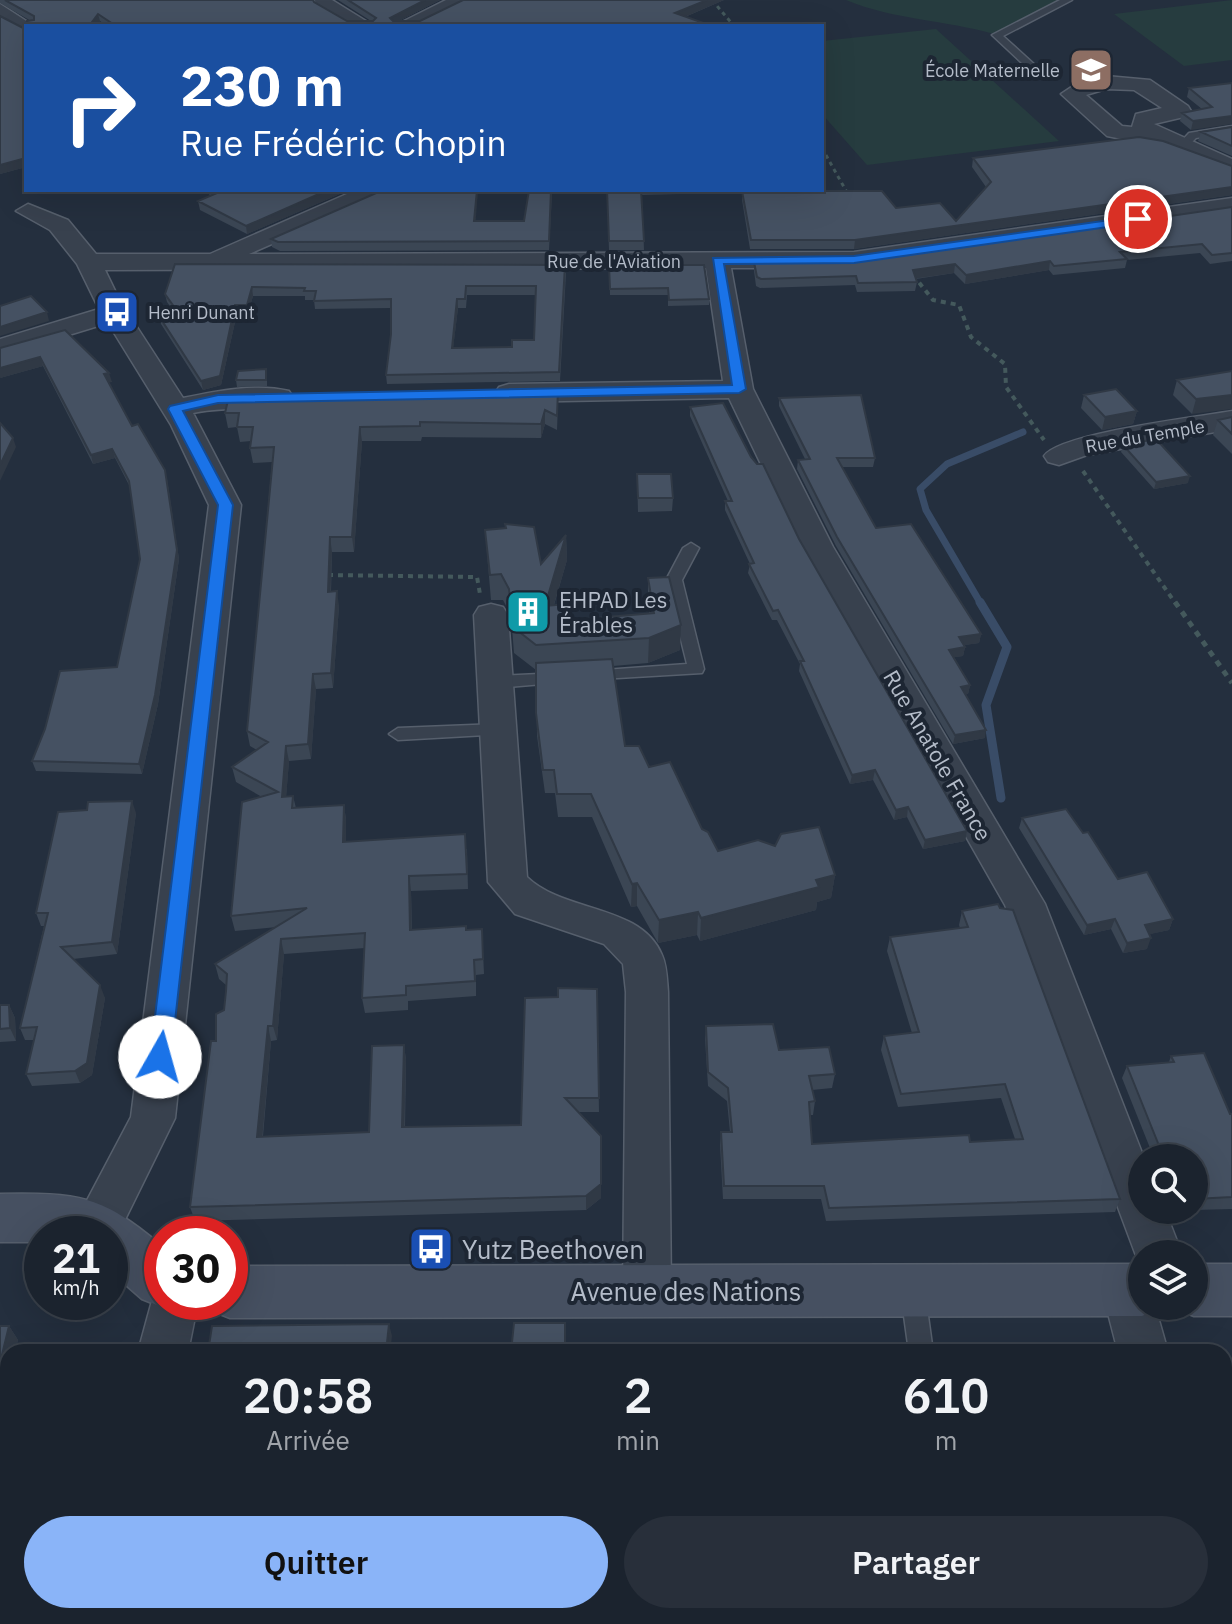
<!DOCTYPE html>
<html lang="fr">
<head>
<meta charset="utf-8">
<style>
	:root { --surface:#1b232e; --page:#282f3a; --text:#f1f3f6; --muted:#a0a4aa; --line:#39404a; --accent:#8ab4f8 }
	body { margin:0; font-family:"IBM Plex Sans",sans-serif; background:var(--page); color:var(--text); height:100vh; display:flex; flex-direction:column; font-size:30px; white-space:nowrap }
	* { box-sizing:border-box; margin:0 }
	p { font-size:26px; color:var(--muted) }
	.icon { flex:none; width:44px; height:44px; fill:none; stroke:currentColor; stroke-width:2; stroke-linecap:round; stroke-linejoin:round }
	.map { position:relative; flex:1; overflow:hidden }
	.side { position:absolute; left:0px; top:1344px; width:1232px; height:280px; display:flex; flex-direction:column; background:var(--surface); border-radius:24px 24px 0 0; box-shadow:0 8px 32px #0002,0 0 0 2px var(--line) }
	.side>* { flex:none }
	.guide { position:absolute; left:24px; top:24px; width:800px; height:168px; border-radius:0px; box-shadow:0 8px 32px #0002,0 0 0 2px var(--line); background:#1a4fa0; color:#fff; overflow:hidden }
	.tools { position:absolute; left:1128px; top:1144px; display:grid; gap:16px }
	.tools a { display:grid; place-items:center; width:80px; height:80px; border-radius:50%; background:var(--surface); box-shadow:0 8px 32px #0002,0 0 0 2px var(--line); font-size:40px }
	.speed { position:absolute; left:24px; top:1216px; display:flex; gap:16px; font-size:40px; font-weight:700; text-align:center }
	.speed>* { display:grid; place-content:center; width:104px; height:104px; border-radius:50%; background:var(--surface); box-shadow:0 8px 32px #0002,0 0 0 2px var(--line); line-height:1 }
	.speed small { font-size:20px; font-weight:400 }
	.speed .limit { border:12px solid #d22; background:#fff; color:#111 }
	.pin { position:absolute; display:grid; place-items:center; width:68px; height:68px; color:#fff; margin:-34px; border:4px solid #fff; border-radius:50%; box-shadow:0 2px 8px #0007 }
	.me { position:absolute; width:88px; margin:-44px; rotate:7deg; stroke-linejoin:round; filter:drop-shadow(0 0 6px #0008) }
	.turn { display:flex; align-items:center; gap:28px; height:168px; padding:0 24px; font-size:36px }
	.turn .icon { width:104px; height:104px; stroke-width:2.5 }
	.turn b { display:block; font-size:56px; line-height:68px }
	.eta { display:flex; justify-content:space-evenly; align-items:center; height:136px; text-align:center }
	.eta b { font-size:48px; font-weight:600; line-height:56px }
	.action { display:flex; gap:16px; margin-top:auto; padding:16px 24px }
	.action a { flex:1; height:92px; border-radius:48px; background:var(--accent); color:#111; font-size:32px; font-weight:600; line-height:92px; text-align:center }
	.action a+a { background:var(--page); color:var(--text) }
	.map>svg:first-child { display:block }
	.green { fill:#263c3f }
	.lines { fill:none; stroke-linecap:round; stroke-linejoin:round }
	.stream-far1 { stroke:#394c67; stroke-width:7 }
	.stream { stroke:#394c67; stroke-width:9 }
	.service-casing { stroke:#565f6c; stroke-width:3 }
	.minor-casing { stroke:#565f6c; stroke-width:3 }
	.secondary-casing { stroke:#565f6c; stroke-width:3 }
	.path-far2 { stroke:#44595c; stroke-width:3; stroke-dasharray:4 4; stroke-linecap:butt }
	.path-far1 { stroke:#44595c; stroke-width:4; stroke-dasharray:5 5; stroke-linecap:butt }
	.path { stroke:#44595c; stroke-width:5; stroke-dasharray:6 6; stroke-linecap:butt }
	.service { fill:#38414e; fill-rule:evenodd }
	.minor { fill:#38414e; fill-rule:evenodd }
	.secondary { fill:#465061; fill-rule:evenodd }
	.wall { fill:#3b4654; fill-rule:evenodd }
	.shaded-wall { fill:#303945 }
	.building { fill:#455162; stroke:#303945; stroke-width:2; fill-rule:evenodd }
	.route { fill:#1a73e8; stroke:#114b97; stroke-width:2 }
	.labels { text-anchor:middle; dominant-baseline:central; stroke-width:8; stroke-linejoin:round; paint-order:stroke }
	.far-poi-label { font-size:18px; fill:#b4bcc9; stroke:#1d2633; text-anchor:end }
	.far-street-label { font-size:18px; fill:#b4bcc9; stroke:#1d2633 }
	.poi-label { font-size:22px; fill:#b4bcc9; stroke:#1d2633; text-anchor:start }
	.street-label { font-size:22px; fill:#b4bcc9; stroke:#1d2633 }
	.near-poi-label { font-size:26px; fill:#b4bcc9; stroke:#1d2633; text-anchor:start }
	.near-street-label { font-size:26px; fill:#b4bcc9; stroke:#1d2633 }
</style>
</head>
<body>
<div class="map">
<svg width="1232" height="1624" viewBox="0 0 1232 1624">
	<rect width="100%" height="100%" fill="#242f3e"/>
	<!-- green -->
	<path class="green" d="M846,0H1058L994,34C945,20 894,20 846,0Z
		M1232,0V60L1184,66L1114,14Z
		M936,29L1059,141L867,165L822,114V41Z
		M1096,1616H1181L1184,1624H1098Z"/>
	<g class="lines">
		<!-- stream-far1 -->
		<path class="stream-far1" d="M981,604L926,510L920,489L947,464L1023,432"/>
		<!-- stream -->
		<path class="stream" d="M980,602L1007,647L986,705L1001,798"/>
		<!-- service casing -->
		<g class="service-casing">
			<path id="service" d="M1060,0H1072L1003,36L1046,75L1037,77L992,35Z
				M1232,126V132L1196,138L1185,149L1176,147L1189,133Z
				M691,543L699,548L682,580L704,669L702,673L584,680L582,676L584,672L590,671L687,664L666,580L683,548Z
				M560,673L568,678L566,682L495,688L487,682L495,676Z
				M498,724L504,726L507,730L504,734L398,740L389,734L398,728Z
				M913,1283L921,1286L925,1294L933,1352H909L901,1294L905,1286Z
				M1224,1444L1232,1447V1495L1224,1491Z"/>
		</g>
		<!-- minor casing -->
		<g class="minor-casing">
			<path id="minor" d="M315,0H332L374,26H349L316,7Z
				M446,0H472L421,26H394Z
				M0,4L34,26H26V34L0,19Z
				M1106,76L1150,80L1188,106L1191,111L1188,116L1154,124L1232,159V174L1162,147L1107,136L1061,94L1079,82ZM1106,89L1134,90L1162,108L1136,114L1132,127L1122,126L1086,95Z
				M356,190H388L384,195L249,254L854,252L1232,198V212L854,268H731L753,389L833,547L1045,904L1144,1158L1142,1210H1165L1182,1254H1142L1141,1269L1005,905L801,547L729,398L509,402L499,399L495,393L499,387L509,384L723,381L706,268L105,270L120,301L183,398C216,391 256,383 289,391L293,397L289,403C258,411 225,406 193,413L241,505L175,1118L115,1240L110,1242V1234H78L74,1225L131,1117L209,505L171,425L108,323L0,356V339L99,309L77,264L50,230L16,211L28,204L68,220L96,254H210Z
				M1232,411V429L1087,455L1059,465L1048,462L1044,456C1060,433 1198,417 1232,411Z
				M491,604L503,607L508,615L527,877C564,913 641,904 662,955C667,966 667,980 668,992L671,1291L664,1307L647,1314L630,1307L623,1291L626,992L623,964L604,944L515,914L488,882L474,615L479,607Z
				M1126,1267L1142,1274V1306H1155L1168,1352H1118L1102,1290L1109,1274Z
				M162,1283V1302H198L188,1352H138L156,1286Z
				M1224,1592L1232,1595V1624H1188L1186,1616H1224Z
				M85,1616H141L140,1624H84Z"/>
		</g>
		<!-- secondary casing -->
		<g class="secondary-casing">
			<path id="secondary" d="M0,1194C79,1193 100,1194 162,1246V1302H175L162,1307L142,1299L110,1271V1234H42V1242H0Z
				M1142,1264V1306H1163L1142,1316L230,1318L210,1310L206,1302H230V1266Z
				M1194,1264H1232V1316H1194L1174,1308L1194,1306Z"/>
		</g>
		<!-- path-far2 -->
		<path class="path-far2" d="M712,0L734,26
			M822,148L849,196"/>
		<!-- path-far1 -->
		<path class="path-far1" d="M913,275L933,300L959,305L971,337L1005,364L1006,387L1044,440
			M1083,471L1176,604
			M328,575L477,577L480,594"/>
		<!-- path -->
		<path class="path" d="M1175,602L1232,683"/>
		<!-- service -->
		<use href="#service" class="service"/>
		<!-- minor -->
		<use href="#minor" class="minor"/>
		<!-- secondary -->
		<use href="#secondary" class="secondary"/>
	</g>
	<!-- wall -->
	<path class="wall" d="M0,0H313L314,2L347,21H371L338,0H440L399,21H420L463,0H724L685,17L712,26H107L100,21L96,26H26V167L0,174V16L25,29L27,21H31L0,3Z
		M1232,83L1191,130L1180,121L1182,113L1202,109L1187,97L1189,88Z
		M1232,127V156L1198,141L1201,132Z
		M973,158L1232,166V195L854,249H750L742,200V191L896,208L956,221L986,187L972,167Z
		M204,190H349L247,234L200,210L198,201L211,196Z
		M529,190H680V194L642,195L644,250H609L607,193H552L549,250L280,251L272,247L271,239L476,221H524Z
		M1232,207V261L1210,264L1200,253L1127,260L1125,268L1053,275L1049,270L965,284L954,273L916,279L917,282L915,291L857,292L855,285L760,288L756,286L754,271V262H855Z
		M175,264L566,273L560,381L387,384L386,375L391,334V308L315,309L314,300H305V296H253L248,313H237L221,385L203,390L161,324L159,316L174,312L167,302L165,294ZM467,295H536L534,340L512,347L453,348L458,308H466Z
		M609,265L709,299V305L668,306V295H610Z
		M65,330L112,382H108L132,426L167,479L179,559L158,704L142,774L36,771L32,761L117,667L140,559L130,487L115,458L93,464L43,366L0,378Z
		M1232,371L1192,414L1173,395L1177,380Z
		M267,375V386L237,387L236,380Z
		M1084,395L1137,411L1133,424L1102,430L1081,408Z
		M779,398L875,458L873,467H841L876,528L981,634L979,643L964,645L965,647L963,656L954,657L970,685L968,694H966L985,738L953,744L836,546L797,469L798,460L805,459L779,406Z
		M558,404L557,430L545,424L541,438L422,437L421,441H362L354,552H332L331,592L339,606L333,688L316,689L311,759L289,761L286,797L293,796L296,808L344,805L346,820V842L467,849L468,889L411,891L412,930L482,929L484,974L476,975V996L408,1001V1010L365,1013L362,998L365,948L284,954L277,1040L271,1041L263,1136L369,1132L404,1045L406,1060L405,1127L521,1125L558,997L597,989L599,1112H578L601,1198L586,1210L195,1221L190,1207L216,1041L224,1010L226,985L219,979L215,964L277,927L235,931L231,916L262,797L236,782L232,767L257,750L250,746L247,731L272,462L253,463L250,448L251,441L240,442L237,427L228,428L225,413Z
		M690,407L751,457L799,539L967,831L965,841L923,849L907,817L894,820L873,780L850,784L799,671L800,664L777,620H772L748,573L750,564L725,510V501H728L690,416Z
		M1232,417V454L1213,435L1218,420Z
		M1123,445L1188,483L1154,489L1121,452Z
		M637,474L673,498L672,511L638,512Z
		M485,530L541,564L566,535L567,560L554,605L571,620L649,613L648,604V578L680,650L648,663L613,666L625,746L649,767L702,829L718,851L835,875L831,898L817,902L816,910L700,941L697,935L658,943L637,906L631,907L592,817H558L555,793H545L537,736L536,670L514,653L511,615L503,600H491Z
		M136,813L117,954L73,959L105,998L92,1075L80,1083L32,1086L26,1074L34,1040H25L20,1028L44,926H41L36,913Z
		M1022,818L1118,879L1173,919L1169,930L1149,934L1147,949L1123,953L1111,929L1084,935L1019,828Z
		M962,911L1120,1199L1115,1212L826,1221L821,1199H723L720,1145L721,1132H730L727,1101L708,1086L705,1039L706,1026L779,1050L835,1074L832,1088L812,1090L815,1101L813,1115H810L812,1144L970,1142L1015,1139L1001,1098L898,1107L881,1050L884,1036L912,1033L887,951L890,937L960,928L959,925Z
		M0,1005H9L15,1018L16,1041L0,1042Z
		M1171,1056L1230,1114H1232V1209L1194,1210V1158H1154L1122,1078L1127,1066L1169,1062Z
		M0,1326H9L18,1340L15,1352H8V1379L3,1399H8V1600H0Z
		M928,1616H1101L1102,1624H929Z"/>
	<!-- shaded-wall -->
	<path class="shaded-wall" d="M425,0H440L391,25L390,18Z
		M707,0H724L675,21V13Z
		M98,14L100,21L96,26H89Z
		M1232,116V124L1191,130L1193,121Z
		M26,158V167L0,174V165Z
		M1232,187V195L854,249L855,240Z
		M328,190H349L247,234L246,226Z
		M477,190H478L475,230L474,221Z
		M1050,261L1049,270L965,284L966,275Z
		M955,264L954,273L912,279L913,270Z
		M252,287L253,296L248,313L247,305Z
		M457,299L458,308L452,357V348Z
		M235,305L237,313L221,385L203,390L201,381Z
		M47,312L49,321L0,336V327Z
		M40,357L43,366L0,378V368Z
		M109,373L112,382L106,383L104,374Z
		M1232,395V409L1192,414L1196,399Z
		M545,410V424L541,438V424Z
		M1137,411L1133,424L1102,430L1105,417Z
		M360,427L362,441L354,552L352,537Z
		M13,438L16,447L0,481V465Z
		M112,449L115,458L93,464L91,455Z
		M165,470L179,559L158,704L142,774L139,764Z
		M1190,476L1188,483L1154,489L1156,482Z
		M566,535L567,560L546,631L545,606Z
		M330,537L332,552L330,607L328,592Z
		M337,591L339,606L333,688L331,673Z
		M681,625L680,650L648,663L649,638Z
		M981,634L979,643L958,646L959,637Z
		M965,647L963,656L948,658L949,650Z
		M313,674L316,689L311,759L308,744Z
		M970,685L968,694L959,695L961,687Z
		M986,730L985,738L953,744L955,735Z
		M286,746L289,761L285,812L282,797Z
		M875,770L873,780L850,784L852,775Z
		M132,801L136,813L117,954L112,942Z
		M344,805L346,820V857L343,842Z
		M908,807L907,817L894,820L896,810Z
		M967,831L965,841L923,849L925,840Z
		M835,875L831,898L817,902L816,910L700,941L701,918L816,880Z
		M409,876L411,891L412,945L410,930Z
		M637,883V906L631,907L632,884Z
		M698,912L697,935L658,943L659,920Z
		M1115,919L1111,929L1084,935L1087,925Z
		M1173,919L1169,930L1142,936L1145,925Z
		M1151,938L1147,949L1123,953L1127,943Z
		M281,939L284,954L277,1040L273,1026Z
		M100,985L105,998L92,1075L80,1083L75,1071Z
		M9,1005L15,1018L16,1041L10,1028Z
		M268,1026L271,1041L261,1151L257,1137Z
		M404,1045L406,1060L404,1141L402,1127Z
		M601,1150V1198L586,1210V1196Z
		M389,1324L392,1336L390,1352H386Z
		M9,1326L18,1340L15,1352H8V1379L0,1411V1363Z"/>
	<!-- building -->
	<path class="building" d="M5,0H313L314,2L347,21H373L376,18L348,0H425L390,18L393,21H420L463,0H707L675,13L712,26H116L98,14L89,26H37L33,25L35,26H26V158L0,165V16L25,29L27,21L34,20V16Z
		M1232,83V116L1193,121L1182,113L1212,107L1189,88Z
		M1232,127V146L1201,132Z
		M1139,137L1163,141L1232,166V187L855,240H751L742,191H882L896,208L940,203L956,221L991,182L973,158Z
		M213,190H328L246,226L198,201L217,193Z
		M383,190H477L474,221H524L529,190H551L549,241L278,242L271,239Z
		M607,190H641L644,241H609Z
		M1232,207V253L1212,255L1202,244L1120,252L1127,259L1054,266L1050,261L966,275L955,264L913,270L917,282L858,283L856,276L761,279L757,277L754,262H855Z
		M175,264L565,265L559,372L386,375L391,334V299L314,301L316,291H304L305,288L252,287L247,305H235L220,376L201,381L159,316L177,311L165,294ZM466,286H536L534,340H512V347L452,348L457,299H465Z
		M609,265H704L709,299L669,300L668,288L610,289Z
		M31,296L47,312L0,327V306Z
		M65,330L109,373L104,374L132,426L138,424L165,470L177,550L155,695L139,764L32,761L45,729L60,671L117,667L140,559L129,481L112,449L91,455L40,357L0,368V348Z
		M266,369V380H236L238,371Z
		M1232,371V395L1196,399L1177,380Z
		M1116,389L1137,411L1105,417L1084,395Z
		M558,390L557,416L545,410L541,424L420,422V426L360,427L352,537H330L328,592L337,591L331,673L313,674L308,744L286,746L282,797L293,796L292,808L344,805L343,842L465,834L467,874L409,876L410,930L466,926V930L482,929L483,959L474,960L475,981L406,986V995L362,998L365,933L281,939L273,1026H268L257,1137L369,1132L372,1046L404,1045L402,1127L521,1125L525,998L558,997V988L597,989L599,1098H565L601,1136V1184L586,1196L190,1207L211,1041H216V1014L224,1010L226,991L227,974L215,964L307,908L231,916L242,802L278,792L232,767L268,742L247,731L274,447L250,448L253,427H237L239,413H225L229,396Z
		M861,395L875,458H837L876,528L911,524L981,634L959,637L965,647L949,650L970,685L961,687L986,730L955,735L837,537L798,460L810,459L779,398Z
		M723,403L751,457L757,464H763L799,539L967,831L925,840L908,807L896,810L875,770L852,775L800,661H804L778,610L773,611L749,564L754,563L725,501H732L690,407Z
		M1232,417V434L1218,420Z
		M0,423L13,438L0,465Z
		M1156,439L1190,476L1156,482L1123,445Z
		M637,474H671L673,498H638Z
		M505,524L534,527L541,564L566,535L545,606L568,604L571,620L654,613L648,578L669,577L681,625L649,638L536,645L513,627L509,589L501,574L490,575L485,530L506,528Z
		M612,659L625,746H639L649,767L670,762L702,829L708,832L718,851L758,840L775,846L781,834L819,827L835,875L816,880L819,887L701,918L698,912L659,920L637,883L632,884L591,794H557L554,770H543L536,713V663Z
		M132,801L112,942L61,947L100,985L87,1063L75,1071L26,1074L37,1027L20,1028L48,913H36L58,812L87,810L88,802Z
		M1066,809L1083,833L1088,832L1118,879L1147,872L1173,919L1145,925L1151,938L1127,943L1115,919L1087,925L1022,818Z
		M998,904L1000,908L1013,910L1120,1199L829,1208L824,1186H724L721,1132H732L728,1088L708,1072L706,1026L773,1024L779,1050L829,1047L835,1074L809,1076L815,1101L809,1102L812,1144L969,1135L970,1142L1023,1139L1005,1084L901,1094L884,1036L919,1032L890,937L968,927L962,911Z
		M0,1005H9L10,1028L0,1029Z
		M1204,1053L1230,1114H1232V1197L1194,1199V1158H1164L1127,1066L1174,1062L1171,1056Z
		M514,1323H565V1347L701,1344V1352H511Z
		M389,1324L386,1352H208L212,1326Z
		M0,1326H9L0,1363Z
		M8,1399V1588H0V1400Z
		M160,1616H561L560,1623L522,1624H159Z
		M938,1616H1101L1102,1624H939Z"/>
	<!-- route -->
	<path class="route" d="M1138,216L1144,219L1143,222L854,263L724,264L746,389L739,393L218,403L183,411L233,505L171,1057L168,1063H153L150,1057L218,505L168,409L170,406L218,395L732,385L713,258L854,256Z"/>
	<!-- icons -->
	<defs>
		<g id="school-square" transform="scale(2.3)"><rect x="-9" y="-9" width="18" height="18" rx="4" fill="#8d6e63" stroke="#1d2633"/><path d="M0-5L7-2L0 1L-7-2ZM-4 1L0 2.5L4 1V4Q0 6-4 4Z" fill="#fff"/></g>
		<g id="bus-square" transform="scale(2.3)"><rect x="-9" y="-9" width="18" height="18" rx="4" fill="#1a4fb4" stroke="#1d2633"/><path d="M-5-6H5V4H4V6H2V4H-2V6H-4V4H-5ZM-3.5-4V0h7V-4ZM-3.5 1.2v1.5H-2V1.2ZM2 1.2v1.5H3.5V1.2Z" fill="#fff"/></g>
		<g id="building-square" transform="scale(2.3)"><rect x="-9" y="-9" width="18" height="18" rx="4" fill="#0f9aa8" stroke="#1d2633"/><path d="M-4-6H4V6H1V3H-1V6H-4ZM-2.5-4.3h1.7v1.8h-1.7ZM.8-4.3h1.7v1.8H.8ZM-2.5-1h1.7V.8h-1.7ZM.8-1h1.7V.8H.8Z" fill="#fff"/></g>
	</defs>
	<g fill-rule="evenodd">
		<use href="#school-square" x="1091" y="70"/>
		<use href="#bus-square" x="117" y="312"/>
		<use href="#building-square" x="528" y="612"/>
		<use href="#bus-square" x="431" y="1249"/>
	</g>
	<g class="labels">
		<!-- far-poi labels -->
		<g class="far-poi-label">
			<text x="1060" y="70">École Maternelle</text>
			<text x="148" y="312" text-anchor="start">Henri Dunant</text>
		</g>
		<!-- far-street labels -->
		<g class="far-street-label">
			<text x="614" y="261">Rue de l'Aviation</text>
			<text transform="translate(1145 436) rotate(-10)">Rue du Temple</text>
		</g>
		<!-- poi labels -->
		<g class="poi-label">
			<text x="559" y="599">EHPAD Les<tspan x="559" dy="25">Érables</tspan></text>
		</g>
		<!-- street labels -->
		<g class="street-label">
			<text transform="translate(938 755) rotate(60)">Rue Anatole France</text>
		</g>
		<!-- near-poi labels -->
		<g class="near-poi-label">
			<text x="462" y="1249">Yutz Beethoven</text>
		</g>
		<!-- near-street labels -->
		<g class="near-street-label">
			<text x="686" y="1291">Avenue des Nations</text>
		</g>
	</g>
</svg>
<div class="tools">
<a><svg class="icon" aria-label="search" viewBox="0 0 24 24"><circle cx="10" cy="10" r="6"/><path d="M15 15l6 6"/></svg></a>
<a><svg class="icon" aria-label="layers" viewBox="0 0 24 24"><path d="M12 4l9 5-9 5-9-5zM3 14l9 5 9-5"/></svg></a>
</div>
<div class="speed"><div>21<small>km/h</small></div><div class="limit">30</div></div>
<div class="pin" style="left:1138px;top:219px;background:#d93025"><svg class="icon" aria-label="arrive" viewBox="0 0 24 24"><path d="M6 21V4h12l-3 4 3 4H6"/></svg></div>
<svg class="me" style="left:160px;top:1057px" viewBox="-20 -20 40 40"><circle r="19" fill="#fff"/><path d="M0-13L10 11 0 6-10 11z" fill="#1a73e8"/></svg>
<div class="guide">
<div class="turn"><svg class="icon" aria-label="right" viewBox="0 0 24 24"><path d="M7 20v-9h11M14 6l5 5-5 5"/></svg><div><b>230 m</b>Rue Frédéric Chopin</div></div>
</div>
<section class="side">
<div class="eta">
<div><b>20:58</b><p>Arrivée</p></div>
<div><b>2</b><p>min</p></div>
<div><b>610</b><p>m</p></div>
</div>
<div class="action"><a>Quitter</a><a>Partager</a></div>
</section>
</div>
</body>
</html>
